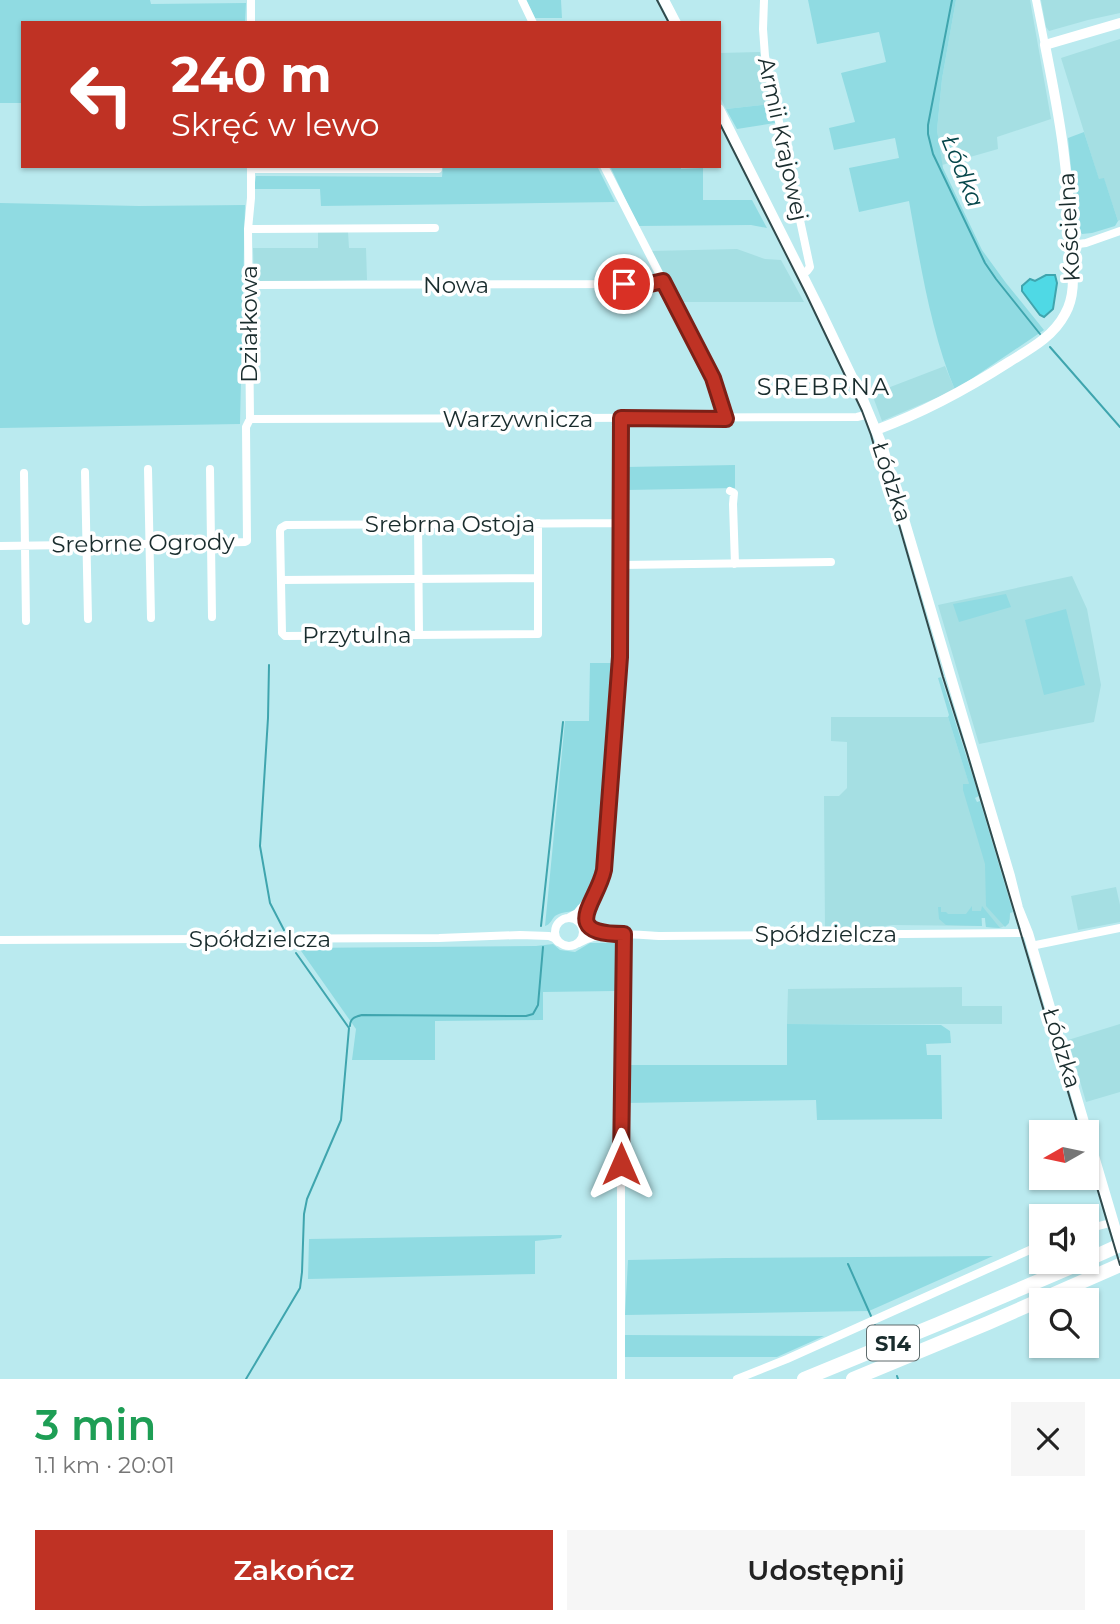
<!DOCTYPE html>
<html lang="pl">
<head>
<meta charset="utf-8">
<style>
	:root { --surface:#fff; --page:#f6f6f6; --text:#222; --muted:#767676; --accent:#bf3224 }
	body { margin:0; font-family:Montserrat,sans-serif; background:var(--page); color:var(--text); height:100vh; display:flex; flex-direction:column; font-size:26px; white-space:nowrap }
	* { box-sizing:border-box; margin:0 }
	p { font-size:23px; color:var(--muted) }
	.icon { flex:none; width:38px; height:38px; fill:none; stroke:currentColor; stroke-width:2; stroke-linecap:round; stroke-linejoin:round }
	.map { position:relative; height:1379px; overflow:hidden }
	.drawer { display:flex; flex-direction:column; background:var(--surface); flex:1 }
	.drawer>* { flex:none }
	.top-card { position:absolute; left:21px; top:21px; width:700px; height:147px; border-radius:0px; box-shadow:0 2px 5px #0004; background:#bf3224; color:#fff; overflow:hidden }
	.needle { width:46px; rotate:261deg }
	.controls { position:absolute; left:1029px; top:1120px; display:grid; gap:14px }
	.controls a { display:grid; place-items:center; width:70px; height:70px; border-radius:0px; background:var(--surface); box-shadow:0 2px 5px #0004; font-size:35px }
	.pin { position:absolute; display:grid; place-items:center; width:60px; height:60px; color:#fff; margin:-30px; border:4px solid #fff; border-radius:50%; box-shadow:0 2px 7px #0007 }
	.me { position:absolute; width:77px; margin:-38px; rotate:0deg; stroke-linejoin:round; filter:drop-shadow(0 0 5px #0008) }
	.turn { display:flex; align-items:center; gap:24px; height:147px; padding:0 35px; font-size:32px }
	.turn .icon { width:91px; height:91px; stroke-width:2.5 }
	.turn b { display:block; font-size:49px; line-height:60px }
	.round { display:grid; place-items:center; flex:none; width:74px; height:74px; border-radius:0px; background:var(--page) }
	.head { display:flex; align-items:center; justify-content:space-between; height:119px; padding:0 35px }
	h1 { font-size:42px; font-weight:600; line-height:52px; color:#1e9e55 }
	.cta { display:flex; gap:14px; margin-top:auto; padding:14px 35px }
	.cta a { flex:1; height:80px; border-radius:0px; background:var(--accent); color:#fff; font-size:28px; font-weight:600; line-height:80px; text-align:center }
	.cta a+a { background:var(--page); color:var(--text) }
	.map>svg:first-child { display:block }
	.built { fill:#a5dfe3 }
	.green { fill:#90dbe2 }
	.water { fill:#4fd9e5; stroke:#3fa5ae; stroke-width:2 }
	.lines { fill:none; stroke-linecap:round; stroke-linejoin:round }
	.stream { stroke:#3fa5ae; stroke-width:2 }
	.minor { stroke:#fff; stroke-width:8 }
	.tertiary { stroke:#fff; stroke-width:10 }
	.secondary { stroke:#fff; stroke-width:10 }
	.motorway { stroke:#fff; stroke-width:14 }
	.tram { stroke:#31494b; stroke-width:2 }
	.route-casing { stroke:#7c2017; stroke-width:18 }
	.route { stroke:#bf3224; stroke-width:12 }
	.labels { text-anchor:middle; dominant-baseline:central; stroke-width:7; stroke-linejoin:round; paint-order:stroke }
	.shield { fill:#fff; stroke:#5e6b6c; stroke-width:2 }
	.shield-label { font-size:21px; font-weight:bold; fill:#192c2d }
	.street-label { font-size:23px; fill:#192c2d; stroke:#fff }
	.water-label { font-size:24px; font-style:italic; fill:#06474b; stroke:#fff }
	.neighbourhood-label { font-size:24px; letter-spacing:2px; fill:#192c2d; stroke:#fff }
</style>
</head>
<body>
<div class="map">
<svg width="1120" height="1379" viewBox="0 0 1120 1379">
	<rect width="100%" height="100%" fill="#baeaef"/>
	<!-- built -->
	<path class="built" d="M956,0H1030L1051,119L997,137L998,149L942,165L937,130L942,79Z
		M1041,0H1120V13L1088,20L1049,31L1046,27Z
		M1120,39V220L1118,221L1104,179L1099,180L1061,58Z
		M760,52L771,104L726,109L719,95V53Z
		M318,232H348L349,248H366L367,280L258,282L254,278L253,248H318Z
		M737,249L765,259L781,260L804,302H678L651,251Z
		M945,366L955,390L882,421L872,394Z
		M1072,576L1087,609L1101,685L1094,722L979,744L938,605Z
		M831,717H948L1010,913V919L1007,925L1000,928L986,927L985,918H982V926L893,925L861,929H825L824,796H839L847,788V742L831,741Z
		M1116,887L1120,905V922L1078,930L1071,896Z
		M962,987V1006H1002V1024H787L788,989Z
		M1120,1024V1092L1086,1102L1068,1040Z"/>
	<!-- green -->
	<path class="green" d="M0,0H150L151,4L246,3L245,23H23V103H0Z
		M526,0H561L562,18H535Z
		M808,0H956L942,79L937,130L943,168L982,250L1006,283L1044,330L955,390C931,333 920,262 909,201L859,212L849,168L899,158L895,138L834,150L829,128L855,122L841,73L886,62L879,32L817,44Z
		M771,104L775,123L737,129L726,109Z
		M1084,132L1099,179L1104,178L1118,221L1115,226L1092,233L1082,234L1077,228L1068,138Z
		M443,166H597L615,202L321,206L320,189H254L256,176L442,177Z
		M610,166H681V169L703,168V200H752L767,228L751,225L638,226Z
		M0,203L139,206L245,205L240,424L0,428Z
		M735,465V488L627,490L626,467Z
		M1006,594L1011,607L959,622L953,604Z
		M1066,609L1085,685L1044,695L1025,620Z
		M590,663H616L599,874L580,906L578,905L574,911C567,912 561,912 555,916C551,920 551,924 545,926L565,721H589Z
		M941,677L979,796L975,798L977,802L980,801L1013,912L1010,913L1009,923L1005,927L986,906L985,864L963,790V784H969L948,717L949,715L938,678Z
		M972,906V911H981L982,906L1000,928L986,927L985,918H981L982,926L946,925L939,919L938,907H941V912H946L948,914H966Z
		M590,943H616L615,991L543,992V1020L435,1021V1060H352L356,1029L299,948L536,946L553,944L560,950L575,952Z
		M787,1024L941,1025L950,1031L951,1043L926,1044L927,1055H941L942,1119L817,1120L816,1100L625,1103V1065H787Z
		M562,1235L561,1238L535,1241V1274L308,1279L309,1239Z
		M993,1256L869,1311L625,1315L628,1260L726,1258Z
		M625,1335L824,1336L777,1357H624Z"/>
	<!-- water -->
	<path class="water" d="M1046,275H1055L1057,283L1053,309L1044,317L1040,315L1022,291V286L1030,279L1035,281Z"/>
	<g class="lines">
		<!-- stream -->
		<path class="stream" d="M952,0L928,125V134L933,154L985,263L996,279L1040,334
			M1050,347L1120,427
			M269,665L268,718L260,846L270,903L284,930
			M541,926L563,722
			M350,1026C350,1018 355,1017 362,1015L526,1016L533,1014L538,1005L543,947
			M848,1264L871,1316
			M875,1325L879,1334
			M897,1376L898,1379
			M246,1379L300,1288L302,1272L304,1214L307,1199L341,1120L349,1028L296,953"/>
		<!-- minor -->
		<path class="minor" d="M522,0L533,23
			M764,0L763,29L765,56L810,267L807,271L802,274
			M1036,0L1045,45
			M251,23V0
			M604,166L713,378L726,419
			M251,169H438
			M248,229L435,228
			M1071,245L1086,243L1120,231
			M249,285L650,284L663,280
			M250,419L857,417L869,414
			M148,469L151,618
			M210,469L212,617
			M85,472L88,619
			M24,473L26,621
			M730,491L734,493L733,504L735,564
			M538,523V634L285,636L282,633L280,531L281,528L286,525L621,523
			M418,524L419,635
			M0,546L216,543L245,542L247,541L246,427L250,419L248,229L251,198V166
			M621,565L831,562
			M281,580L538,578
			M586,913L588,924L595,931
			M555 932a14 14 0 1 1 28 0a14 14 0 1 1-28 0Z
			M568,918L577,913L588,900
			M580,923L601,880L604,870L620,657L622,418
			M0,940L439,938L520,935L549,936L554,938L558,942
			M579,943C599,930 636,935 659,936L1028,933
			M1031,946L1120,928
			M1087,1229L1114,1222
			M621,1379V1088L624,934
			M737,1379L787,1359L1041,1245"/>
		<!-- tertiary -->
		<path class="tertiary" d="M876,430C922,413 967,389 1009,362C1030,349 1053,337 1065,314C1077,293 1072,269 1071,246C1070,216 1068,186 1064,155C1060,119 1052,81 1045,45L1120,23"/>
		<!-- secondary -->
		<path class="secondary" d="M664,0L676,23
			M719,109L820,310L864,402L882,445L1010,876L1018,908L1028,933L1120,1244"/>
		<!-- motorway -->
		<path class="motorway" d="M1087,1260L1120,1245
			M804,1379L938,1324L1083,1262
			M853,1379L988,1323L1120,1265"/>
		<!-- tram -->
		<path class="tram" d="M657,0L669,23
			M719,122L806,294L862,411L871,435L885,485
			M882,475L891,497L943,677L967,753L1080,1132
			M1087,1154L1120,1265"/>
	</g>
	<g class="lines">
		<!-- route casing -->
		<g class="route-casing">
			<path id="route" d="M621,1164L624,934C558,934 597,903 604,870L620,657L621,418L726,419L713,378L663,281L650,284H624"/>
		</g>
		<!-- route -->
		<use href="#route" class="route"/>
	</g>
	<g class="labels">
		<!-- shield labels -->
		<rect class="shield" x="867" y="1325.5" width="52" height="35" rx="5"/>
		<g class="shield-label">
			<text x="893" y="1343">S14</text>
		</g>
		<!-- street labels -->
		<g class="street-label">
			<text transform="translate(783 139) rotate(78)">Armii Krajowej</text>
			<text transform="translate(1069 227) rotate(-93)">Kościelna</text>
			<text x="456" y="285">Nowa</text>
			<text transform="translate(249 324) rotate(-90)">Działkowa</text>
			<text x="518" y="419">Warzywnicza</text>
			<text transform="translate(892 482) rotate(72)">Łódzka</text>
			<text x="450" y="524">Srebrna Ostoja</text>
			<text transform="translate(143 543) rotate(-1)">Srebrne Ogrody</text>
			<text x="357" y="635">Przytulna</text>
			<text x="826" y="934">Spółdzielcza</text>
			<text x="260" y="939">Spółdzielcza</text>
			<text transform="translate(1062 1048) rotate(73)">Łódzka</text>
		</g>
		<!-- water labels -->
		<g class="water-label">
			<text transform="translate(963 171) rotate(68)">Łódka</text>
		</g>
		<!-- neighbourhood labels -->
		<g class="neighbourhood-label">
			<text x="824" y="386">SREBRNA</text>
		</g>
	</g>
</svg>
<div class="controls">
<a><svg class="needle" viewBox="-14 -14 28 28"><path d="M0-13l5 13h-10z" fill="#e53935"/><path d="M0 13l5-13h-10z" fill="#767676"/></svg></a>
<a><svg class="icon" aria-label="sound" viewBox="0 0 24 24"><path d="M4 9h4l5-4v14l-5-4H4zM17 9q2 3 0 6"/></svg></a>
<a><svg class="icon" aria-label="search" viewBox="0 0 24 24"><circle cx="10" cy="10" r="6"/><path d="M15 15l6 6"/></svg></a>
</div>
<div class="pin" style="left:624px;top:284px;background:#d93025"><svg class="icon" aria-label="arrive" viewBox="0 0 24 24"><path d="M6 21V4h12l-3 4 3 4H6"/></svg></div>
<svg class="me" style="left:621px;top:1164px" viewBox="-20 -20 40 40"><path d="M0-17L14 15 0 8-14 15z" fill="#bf3224" stroke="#fff" stroke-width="4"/></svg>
<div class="top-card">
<div class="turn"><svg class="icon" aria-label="left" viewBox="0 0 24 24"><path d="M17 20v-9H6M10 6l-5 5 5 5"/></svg><div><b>240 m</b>Skręć w lewo</div></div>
</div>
</div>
<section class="drawer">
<div class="head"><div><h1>3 min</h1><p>1.1 km · 20:01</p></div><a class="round"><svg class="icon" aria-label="close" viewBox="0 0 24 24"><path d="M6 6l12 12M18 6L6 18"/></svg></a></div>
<div class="cta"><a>Zakończ</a><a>Udostępnij</a></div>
</section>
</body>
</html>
